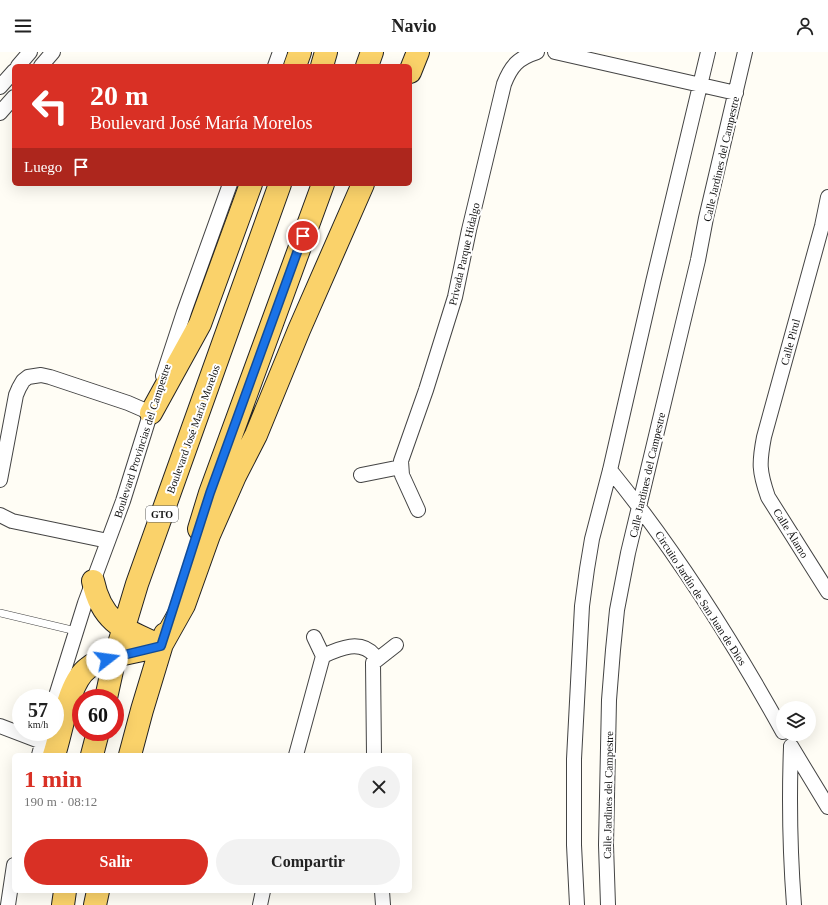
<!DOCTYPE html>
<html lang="es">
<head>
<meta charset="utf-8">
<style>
	:root { --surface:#fff; --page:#f2f2f2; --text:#222; --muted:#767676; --accent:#d93025 }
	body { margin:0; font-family:"Times New Roman",serif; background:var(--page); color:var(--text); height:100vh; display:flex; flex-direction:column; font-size:15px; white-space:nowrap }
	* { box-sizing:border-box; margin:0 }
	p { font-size:13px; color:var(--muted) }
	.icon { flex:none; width:22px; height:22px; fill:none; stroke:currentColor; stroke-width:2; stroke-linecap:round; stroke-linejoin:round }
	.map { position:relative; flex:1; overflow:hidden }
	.details { position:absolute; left:12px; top:701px; width:400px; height:140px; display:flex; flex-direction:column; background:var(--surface); border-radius:6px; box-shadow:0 4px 16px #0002 }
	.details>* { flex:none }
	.banner { position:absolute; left:12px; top:12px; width:400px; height:122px; border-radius:6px; box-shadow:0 4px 16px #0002; background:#d93025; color:#fff; overflow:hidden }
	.tools { position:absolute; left:776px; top:649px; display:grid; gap:8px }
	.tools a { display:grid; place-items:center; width:40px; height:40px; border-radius:50%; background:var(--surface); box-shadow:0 4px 16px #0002; font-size:20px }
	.speed { position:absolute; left:12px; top:637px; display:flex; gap:8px; font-size:20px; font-weight:700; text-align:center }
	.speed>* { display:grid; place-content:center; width:52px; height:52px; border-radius:50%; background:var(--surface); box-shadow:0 4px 16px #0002; line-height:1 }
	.speed small { font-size:10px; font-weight:400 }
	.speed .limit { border:6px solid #d22; background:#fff; color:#111 }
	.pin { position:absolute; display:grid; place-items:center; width:34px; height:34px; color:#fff; margin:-17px; border:2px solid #fff; border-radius:50%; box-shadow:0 1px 4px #0007 }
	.me { position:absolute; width:44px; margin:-22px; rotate:75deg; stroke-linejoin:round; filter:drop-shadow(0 0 3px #0008) }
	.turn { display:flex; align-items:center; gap:14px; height:84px; padding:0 12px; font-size:18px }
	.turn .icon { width:52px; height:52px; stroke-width:2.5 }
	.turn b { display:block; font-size:28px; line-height:34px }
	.then { display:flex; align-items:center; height:38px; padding:0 12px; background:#0003; gap:8px; font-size:15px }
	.round { display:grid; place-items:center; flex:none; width:42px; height:42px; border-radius:21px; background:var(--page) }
	.headline { display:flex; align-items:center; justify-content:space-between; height:68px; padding:0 12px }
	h1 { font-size:24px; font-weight:700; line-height:30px; color:var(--accent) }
	.action { display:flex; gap:8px; margin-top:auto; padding:8px 12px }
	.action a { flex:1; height:46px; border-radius:24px; background:var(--accent); color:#fff; font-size:16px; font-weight:700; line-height:46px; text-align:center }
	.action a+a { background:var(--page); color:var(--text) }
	header { display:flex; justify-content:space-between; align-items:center; height:52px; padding:0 12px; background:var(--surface); font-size:18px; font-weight:700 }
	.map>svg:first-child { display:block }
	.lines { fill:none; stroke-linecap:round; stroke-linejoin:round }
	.service-casing { stroke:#444; stroke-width:8 }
	.minor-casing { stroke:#444; stroke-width:16 }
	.primary-casing { stroke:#222; stroke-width:24 }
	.service { stroke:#fff; stroke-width:7 }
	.minor { stroke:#fff; stroke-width:14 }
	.primary { stroke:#fad26a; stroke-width:22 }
	.route-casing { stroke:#114b97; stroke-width:10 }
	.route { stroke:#1a73e8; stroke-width:7 }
	.labels { text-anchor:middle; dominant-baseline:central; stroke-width:4; stroke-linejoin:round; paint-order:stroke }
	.shield { fill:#fff; stroke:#585858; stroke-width:1 }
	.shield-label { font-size:10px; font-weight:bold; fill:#111 }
	.street-label { font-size:11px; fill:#111; stroke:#fff }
</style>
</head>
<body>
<header><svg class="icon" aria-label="menu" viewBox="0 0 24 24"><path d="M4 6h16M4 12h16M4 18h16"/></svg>Navio<svg class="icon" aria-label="person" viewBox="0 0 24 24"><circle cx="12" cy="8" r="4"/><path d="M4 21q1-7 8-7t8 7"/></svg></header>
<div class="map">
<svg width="828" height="853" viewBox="0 0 828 853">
	<rect width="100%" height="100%" fill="#fffdf5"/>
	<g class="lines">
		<!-- service casing -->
		<g class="service-casing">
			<path id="service" d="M0,561L76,579"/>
		</g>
		<!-- minor casing -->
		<g class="minor-casing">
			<path id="minor" d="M555,0L736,41
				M18,14L30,0
				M41,14L53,0
				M275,14L280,0
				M0,35L14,19
				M0,61L14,45
				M828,145L822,174L764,385C759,411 759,419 768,445L828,540
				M163,324L184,260L230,132
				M610,418C676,499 732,588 783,680
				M361,423L401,415
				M0,428L16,343L19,336L23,329L28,325L41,323L50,325L128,351L151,361
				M418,458L402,423L401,409L426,338L455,245L469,178L504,32C511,14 518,6 537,0
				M0,463L12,469L108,489
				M323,604C340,596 361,587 375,604L373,611L374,703
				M373,611L396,593
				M55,647L85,551L123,449L153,353
				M0,674L42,690
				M791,694L828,755
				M791,695C789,748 790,800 794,853
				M39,703L45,680
				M296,703L323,604L314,585
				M382,839L383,853
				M8,853L14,813
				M260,853L263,839
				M577,853L574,793V707L582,554L587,517L592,487L610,418L653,230L708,0
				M608,853L606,793L609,648L613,598L617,558L628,501L698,208L706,166L745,0"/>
		</g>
		<!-- primary casing -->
		<g class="primary-casing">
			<path id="primary" d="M295,14L300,0
				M322,14L326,0
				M367,14L372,0
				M410,20L418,0
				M151,361L200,272L251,132
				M199,477L210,441L323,132
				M93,529C102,572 126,578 161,594
				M106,646L115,605L137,532L280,132
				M54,703C62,680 68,630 88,616C104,603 141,599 161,594L184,553L209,483L235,424L256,383L299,278L363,132
				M92,703L98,680
				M130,703L142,658L165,582
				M63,853L65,839
				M95,853L98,839"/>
		</g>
		<!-- service -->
		<use href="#service" class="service"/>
		<!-- minor -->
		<use href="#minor" class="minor"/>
		<!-- primary -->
		<use href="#primary" class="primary"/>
	</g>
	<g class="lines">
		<!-- route casing -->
		<g class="route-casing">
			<path id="route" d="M107,607L161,594L210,441L303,184"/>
		</g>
		<!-- route -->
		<use href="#route" class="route"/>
	</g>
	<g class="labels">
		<!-- shield labels -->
		<rect class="shield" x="146" y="454" width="32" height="16" rx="3"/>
		<g class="shield-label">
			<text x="162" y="462">GTO</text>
		</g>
		<!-- street labels -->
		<g class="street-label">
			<text transform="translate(721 107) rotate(-77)">Calle Jardines del Campestre</text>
			<text transform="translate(464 202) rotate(-77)">Privada Parque Hidalgo</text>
			<text transform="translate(790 290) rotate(-75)">Calle Pirul</text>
			<text transform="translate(193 377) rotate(-70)">Boulevard José María Morelos</text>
			<text transform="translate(142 389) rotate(-72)">Boulevard Provincias del Campestre</text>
			<text transform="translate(647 423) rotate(-77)">Calle Jardines del Campestre</text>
			<text transform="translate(791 481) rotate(58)">Calle Álamo</text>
			<text transform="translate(701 546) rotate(57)">Circuito Jardín de San Juan de Dios</text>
			<text transform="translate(608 743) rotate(-89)">Calle Jardines del Campestre</text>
		</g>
	</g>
</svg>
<div class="tools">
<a><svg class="icon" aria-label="layers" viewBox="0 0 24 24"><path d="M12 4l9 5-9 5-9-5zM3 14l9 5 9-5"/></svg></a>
</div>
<div class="speed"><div>57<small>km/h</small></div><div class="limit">60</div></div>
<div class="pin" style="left:303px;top:184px;background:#d93025"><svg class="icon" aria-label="arrive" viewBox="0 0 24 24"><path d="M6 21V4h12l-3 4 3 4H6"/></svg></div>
<svg class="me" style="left:107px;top:607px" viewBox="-20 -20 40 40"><circle r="19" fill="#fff"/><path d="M0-13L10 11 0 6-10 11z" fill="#1a73e8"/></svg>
<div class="banner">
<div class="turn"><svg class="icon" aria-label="left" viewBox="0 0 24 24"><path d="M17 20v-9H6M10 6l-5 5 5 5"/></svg><div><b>20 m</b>Boulevard José María Morelos</div></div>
<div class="then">Luego<svg class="icon" aria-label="arrive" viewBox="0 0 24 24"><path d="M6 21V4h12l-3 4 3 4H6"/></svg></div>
</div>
<section class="details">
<div class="headline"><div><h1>1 min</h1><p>190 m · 08:12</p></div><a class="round"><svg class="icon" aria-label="close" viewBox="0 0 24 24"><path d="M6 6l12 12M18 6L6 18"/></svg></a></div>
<div class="action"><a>Salir</a><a>Compartir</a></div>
</section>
</div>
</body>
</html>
